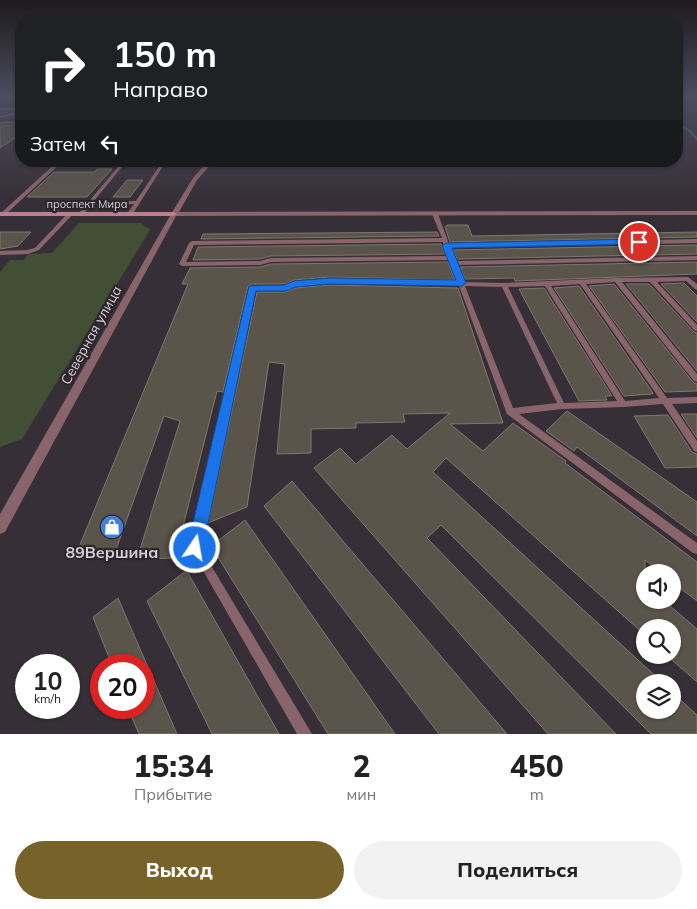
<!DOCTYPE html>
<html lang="ru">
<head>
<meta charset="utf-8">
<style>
	:root { --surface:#fff; --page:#f2f2f2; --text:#222; --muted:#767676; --accent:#77622a }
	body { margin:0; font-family:Mulish,sans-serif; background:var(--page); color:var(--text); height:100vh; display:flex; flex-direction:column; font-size:19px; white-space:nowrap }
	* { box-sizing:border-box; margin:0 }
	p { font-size:16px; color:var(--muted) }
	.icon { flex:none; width:28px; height:28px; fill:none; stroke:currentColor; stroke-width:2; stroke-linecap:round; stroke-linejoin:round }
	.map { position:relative; height:734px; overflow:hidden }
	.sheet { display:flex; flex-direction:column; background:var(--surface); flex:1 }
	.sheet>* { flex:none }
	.hud { position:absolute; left:15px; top:15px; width:668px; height:152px; border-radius:20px; box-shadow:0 1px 4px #0004; background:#202124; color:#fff; overflow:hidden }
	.buttons { position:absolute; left:636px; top:564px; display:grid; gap:10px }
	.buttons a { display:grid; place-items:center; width:45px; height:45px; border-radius:50%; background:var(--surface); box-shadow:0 1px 4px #0004; font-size:25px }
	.speed { position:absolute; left:15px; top:654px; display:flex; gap:10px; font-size:25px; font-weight:700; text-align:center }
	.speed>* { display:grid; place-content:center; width:65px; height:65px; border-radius:50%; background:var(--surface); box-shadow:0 1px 4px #0004; line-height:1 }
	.speed small { font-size:12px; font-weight:400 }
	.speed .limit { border:8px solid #d22; background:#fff; color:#111 }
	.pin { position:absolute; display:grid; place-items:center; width:42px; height:42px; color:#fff; margin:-21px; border:2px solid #fff; border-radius:50%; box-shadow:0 1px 5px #0007 }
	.me { position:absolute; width:55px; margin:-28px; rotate:12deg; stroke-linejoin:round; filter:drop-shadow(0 0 4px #0008) }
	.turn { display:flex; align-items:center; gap:18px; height:105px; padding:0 15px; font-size:22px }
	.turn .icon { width:65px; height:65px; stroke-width:2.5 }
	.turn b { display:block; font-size:35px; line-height:42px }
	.then { display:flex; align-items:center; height:48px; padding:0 15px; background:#0003; gap:10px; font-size:19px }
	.eta { display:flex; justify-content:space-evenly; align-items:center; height:85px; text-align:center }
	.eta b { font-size:30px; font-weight:800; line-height:35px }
	.cta { display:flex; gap:10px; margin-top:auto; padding:10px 15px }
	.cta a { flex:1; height:58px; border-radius:30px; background:var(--accent); color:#fff; font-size:20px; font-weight:800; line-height:58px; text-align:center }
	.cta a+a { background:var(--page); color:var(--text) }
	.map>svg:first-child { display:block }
	.green { fill:#424f34 }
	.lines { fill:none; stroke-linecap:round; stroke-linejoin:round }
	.stream { stroke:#3a6a73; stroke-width:2 }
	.building { fill:#5b544b; stroke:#7e786d }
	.lane { fill:#8a646b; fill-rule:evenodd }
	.street { fill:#8a646b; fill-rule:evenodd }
	.secondary { fill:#bc7e8b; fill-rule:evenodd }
	.route { fill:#1a73e8; stroke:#114b97 }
	.labels { text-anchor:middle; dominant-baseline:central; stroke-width:4.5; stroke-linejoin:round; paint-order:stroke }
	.far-street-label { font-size:11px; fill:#d4cfd5; stroke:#2c252d }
	.street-label { font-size:14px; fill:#d4cfd5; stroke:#2c252d }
	.near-poi-label { font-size:16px; font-weight:bold; fill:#d4cfd5; stroke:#2c252d }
</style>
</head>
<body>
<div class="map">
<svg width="697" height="734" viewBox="0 0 697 734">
	<rect width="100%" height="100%" fill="#362f37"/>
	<!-- green -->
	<path class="green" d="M79,223H141L150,230L22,439L0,447V272L10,260H24L28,254L52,253Z"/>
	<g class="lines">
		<!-- stream -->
		<path class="stream" d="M676,123L690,131L697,139"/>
	</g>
	<!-- building -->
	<path class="building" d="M21,125V134L0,148V126Z
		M97,169H112L87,197H27L54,172H95Z
		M127,180H143L130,197H113Z
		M447,225H468L472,236L697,232V237L450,242L445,227Z
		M0,232H31L18,246L0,249Z
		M437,232L439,236L201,239L203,234Z
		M441,244L445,254L271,256L260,259L193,260L198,247Z
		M697,245V254L457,259L453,250Z
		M448,262L455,280L330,277L294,280L285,284H252L248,286L223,392L217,391L175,558L137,559L180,421L164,416L113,558L74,559L188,284H182L190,268L260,267L271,264Z
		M697,262V274L515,281L514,278L465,279L460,267Z
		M684,283L697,296V322L661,284Z
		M614,284L693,382L697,384V391L665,392L589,286Z
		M626,284H649L694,332L697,333V371Z
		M330,285L458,288L503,423L450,424L483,451L513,423L566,461L565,463L697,562V601L672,582V572H661L645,560V600H663L697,629V682L672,660V628H645V635L446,458L433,472L662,682H645V710H672V692L697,715V734H651L441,525L427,538L616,734H548L314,468L340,448L356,464L392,435L407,449L450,413L403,414L405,422L356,423V428L311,429V453L277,454L285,364L269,362L247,507L208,523L257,292H286L295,288Z
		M579,286L653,393L652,394L624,396L554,288Z
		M544,288L612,396H605L607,400L579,401L519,289Z
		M567,411L697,502V536L577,447L574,451L546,431Z
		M681,414H697V438Z
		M668,415L692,452L697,454V467L665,468L634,416Z
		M292,481L507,734H439L264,506Z
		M245,520L395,734H328L211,546Z
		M183,573H188L279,734H212L147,601Z
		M118,598L147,665L177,734H139L128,708H144V665H112L93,617Z"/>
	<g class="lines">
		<!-- lane -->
		<path class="lane" d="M21,111V113L0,118V116Z
			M21,121V123L0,124V122Z
			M58,161H63L5,215H1V213Z
			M123,161H127L93,202L136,201L162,162L165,163L132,215L127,214L134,204L91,205L83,215H79V213Z
			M435,212L438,214L449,244L697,239V243L450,248L456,261L697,256V260L457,265L464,282L504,283L617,278L688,277L697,284V290L695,289L686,281L657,282L697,325V331H695L650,282H622L697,374V382L694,381L615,282L586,284L667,398L697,397V403L672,404L697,441V452L694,451L663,404L623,407L562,409L519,414L697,543V554L693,553L507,414L459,286L330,283L295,286L286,290H255L200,547L312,734H297L190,548L249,288L252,286H285L294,282L330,279L458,282L449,260L271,262L260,265L182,266L179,264L189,243L192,241L442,238L432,214ZM443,242V246L448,256L271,258L260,261L186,262L194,245ZM580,284L659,398L625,401L551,286ZM465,286L502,287L557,403L513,408ZM545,286L617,401L564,403L508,287Z
			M68,213L73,214L39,250L28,254L0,255V251L27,250L35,248Z"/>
		<!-- street -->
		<path class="street" d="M0,108H19L21,109L18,113L16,112V110H0Z
			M208,161H214L197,180L179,212L697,211V215L176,216L5,532L0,534V514L171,214L193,178Z"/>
		<!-- secondary -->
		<path class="secondary" d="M0,212H174L177,214L174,216H0Z"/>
	</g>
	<!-- sky -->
	<linearGradient id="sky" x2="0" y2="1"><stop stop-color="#1e1a1e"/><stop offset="0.48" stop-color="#4c4d5e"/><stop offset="1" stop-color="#4c4d5e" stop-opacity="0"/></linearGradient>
	<rect width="697" height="200" fill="url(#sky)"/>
	<!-- route -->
	<path class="route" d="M639,239L643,242L642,244L452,248L466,283L462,286L330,284L296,287L286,291H256L203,548L201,554L195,556L190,554L187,548L249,286L284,285L294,281L330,278L456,280L442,246L446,243Z"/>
	<!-- icons -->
	<defs>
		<g id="shop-disc" transform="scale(1.25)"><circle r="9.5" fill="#3f7fe0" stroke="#2c252d"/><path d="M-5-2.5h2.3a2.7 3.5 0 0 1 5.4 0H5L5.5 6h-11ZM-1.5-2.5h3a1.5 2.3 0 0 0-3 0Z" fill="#fff"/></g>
	</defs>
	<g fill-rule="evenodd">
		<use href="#shop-disc" x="112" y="527"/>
	</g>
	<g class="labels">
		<!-- far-street labels -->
		<g class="far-street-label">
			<text x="87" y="204">проспект Мира</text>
		</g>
		<!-- street labels -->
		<g class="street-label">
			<text transform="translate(91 335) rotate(-61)">Северная улица</text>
		</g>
		<!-- near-poi labels -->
		<g class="near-poi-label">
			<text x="112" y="552">89Вершина</text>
		</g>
	</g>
</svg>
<div class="buttons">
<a><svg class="icon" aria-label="sound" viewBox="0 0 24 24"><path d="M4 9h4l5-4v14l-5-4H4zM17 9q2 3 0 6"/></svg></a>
<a><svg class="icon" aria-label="search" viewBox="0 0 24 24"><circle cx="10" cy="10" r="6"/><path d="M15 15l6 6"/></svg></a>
<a><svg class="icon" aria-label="layers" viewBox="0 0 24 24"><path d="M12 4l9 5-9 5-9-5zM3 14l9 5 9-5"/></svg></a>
</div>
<div class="speed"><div>10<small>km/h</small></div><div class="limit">20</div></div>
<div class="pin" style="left:639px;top:242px;background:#d93025"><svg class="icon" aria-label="arrive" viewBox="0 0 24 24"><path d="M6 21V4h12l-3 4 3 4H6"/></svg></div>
<svg class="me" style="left:195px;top:548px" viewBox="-20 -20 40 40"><circle r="17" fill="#1a73e8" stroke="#fff" stroke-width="3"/><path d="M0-11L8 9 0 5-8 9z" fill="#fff"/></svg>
<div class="hud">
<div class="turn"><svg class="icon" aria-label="right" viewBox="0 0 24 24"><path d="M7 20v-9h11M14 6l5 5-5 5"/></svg><div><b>150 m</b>Направо</div></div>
<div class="then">Затем<svg class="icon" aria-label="left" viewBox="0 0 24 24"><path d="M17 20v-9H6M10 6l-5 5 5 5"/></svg></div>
</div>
</div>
<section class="sheet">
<div class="eta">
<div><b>15:34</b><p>Прибытие</p></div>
<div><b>2</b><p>мин</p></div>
<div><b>450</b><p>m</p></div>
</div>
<div class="cta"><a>Выход</a><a>Поделиться</a></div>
</section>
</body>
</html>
